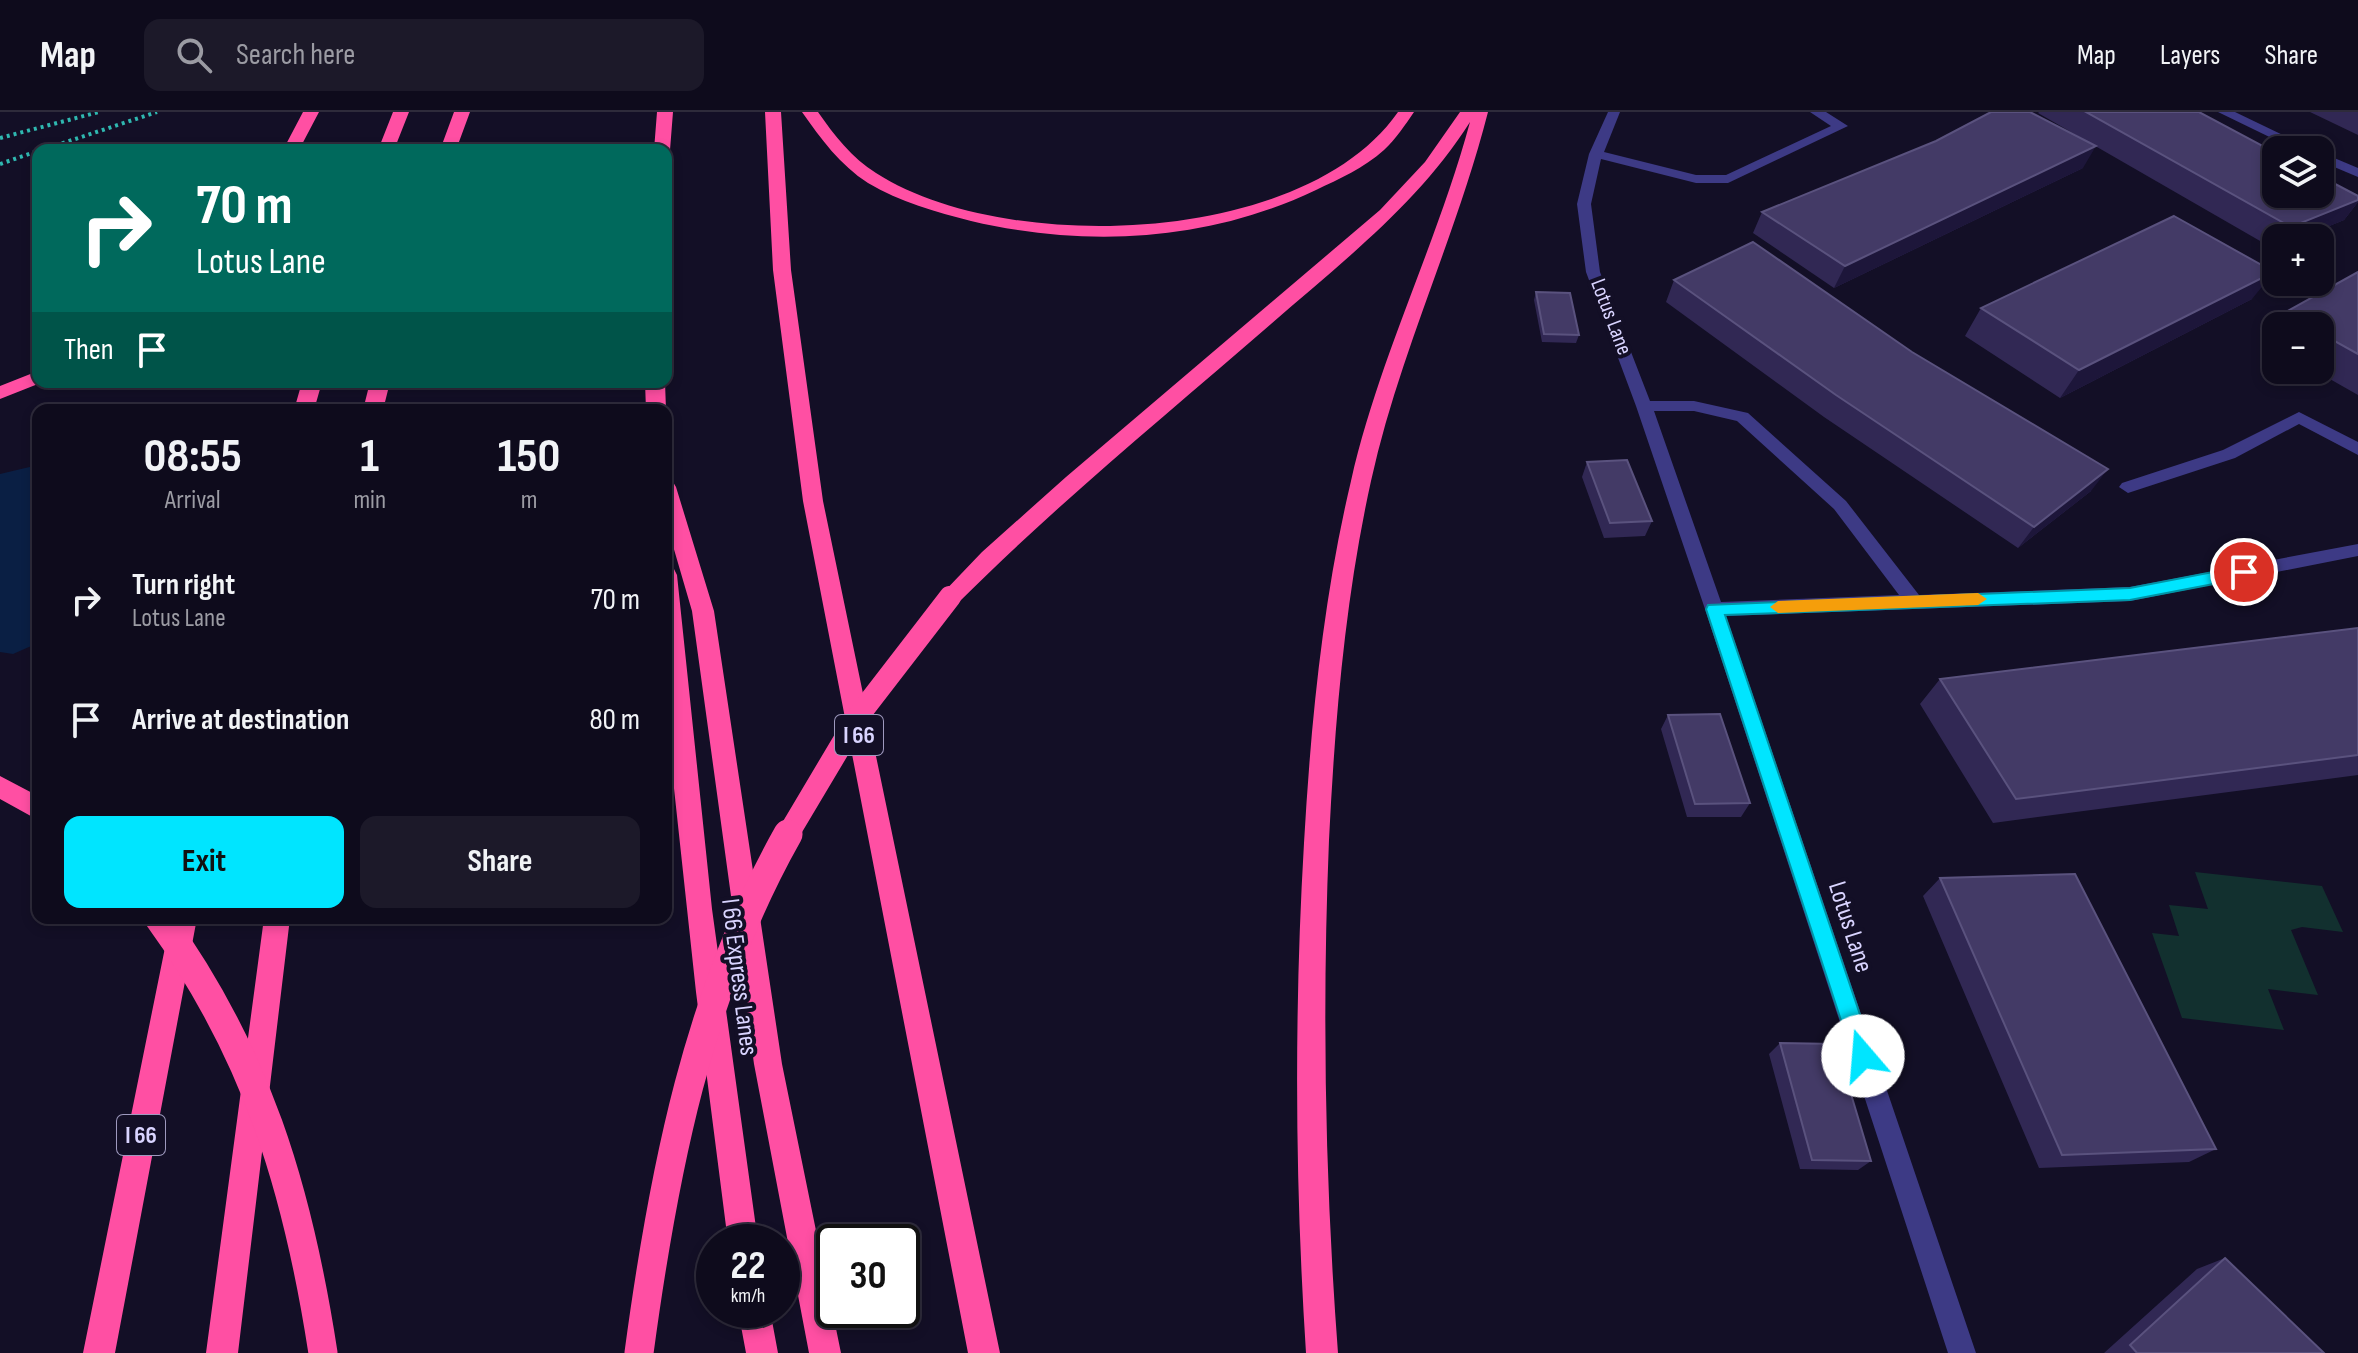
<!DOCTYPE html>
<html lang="en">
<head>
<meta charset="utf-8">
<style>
	:root { --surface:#0e0b1c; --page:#1c1929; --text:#f1f3f6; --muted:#9b9ba3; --line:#2e2b3b; --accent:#00e5ff }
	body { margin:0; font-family:"Sofia Sans Condensed",sans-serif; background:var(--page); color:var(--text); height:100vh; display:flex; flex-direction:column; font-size:30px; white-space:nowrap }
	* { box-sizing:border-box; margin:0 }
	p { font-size:26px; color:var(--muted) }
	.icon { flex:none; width:44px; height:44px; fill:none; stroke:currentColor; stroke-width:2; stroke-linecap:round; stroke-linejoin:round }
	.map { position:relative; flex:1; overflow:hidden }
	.side { position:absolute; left:32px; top:292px; width:640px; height:520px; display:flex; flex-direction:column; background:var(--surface); border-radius:16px; box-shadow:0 4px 12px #0003,0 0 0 2px var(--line) }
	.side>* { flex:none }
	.hud { position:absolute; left:32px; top:32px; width:640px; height:244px; border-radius:16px; box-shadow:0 4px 12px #0003,0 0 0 2px var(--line); background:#00695c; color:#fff; overflow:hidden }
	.fabs { position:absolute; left:2262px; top:24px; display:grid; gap:16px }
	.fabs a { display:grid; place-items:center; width:72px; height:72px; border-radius:16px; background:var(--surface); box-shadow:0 4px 12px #0003,0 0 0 2px var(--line); font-size:40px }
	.speed { position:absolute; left:696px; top:1112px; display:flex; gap:16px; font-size:40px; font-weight:700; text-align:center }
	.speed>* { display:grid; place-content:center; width:104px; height:104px; border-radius:50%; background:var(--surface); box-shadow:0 4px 12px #0003,0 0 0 2px var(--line); line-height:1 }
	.speed small { font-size:20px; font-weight:400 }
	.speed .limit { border:4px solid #111; border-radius:12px; background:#fff; color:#111 }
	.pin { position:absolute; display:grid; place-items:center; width:68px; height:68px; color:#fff; margin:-34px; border:4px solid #fff; border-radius:50%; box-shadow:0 2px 8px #0007 }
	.me { position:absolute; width:88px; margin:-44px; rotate:342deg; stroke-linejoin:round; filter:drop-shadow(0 0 6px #0008) }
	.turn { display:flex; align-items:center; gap:28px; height:168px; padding:0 32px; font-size:36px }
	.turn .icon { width:104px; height:104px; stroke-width:2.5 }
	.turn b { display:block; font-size:56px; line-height:68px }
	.then { display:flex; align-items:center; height:76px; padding:0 32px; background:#0003; gap:16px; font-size:30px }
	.eta { display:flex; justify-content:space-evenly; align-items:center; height:136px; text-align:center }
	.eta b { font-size:48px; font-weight:700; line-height:56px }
	.primary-button { display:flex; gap:16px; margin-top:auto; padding:16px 32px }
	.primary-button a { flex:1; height:92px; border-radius:16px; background:var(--accent); color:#111; font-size:32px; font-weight:700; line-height:92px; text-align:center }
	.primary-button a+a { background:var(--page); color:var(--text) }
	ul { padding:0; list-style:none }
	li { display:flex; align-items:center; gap:24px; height:120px; padding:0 32px }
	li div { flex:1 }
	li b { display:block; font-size:30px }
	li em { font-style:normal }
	header { display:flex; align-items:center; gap:48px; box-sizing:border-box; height:112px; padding:0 40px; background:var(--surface); border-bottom:2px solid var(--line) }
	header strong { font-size:38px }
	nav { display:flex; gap:44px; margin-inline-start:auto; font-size:28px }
	.search { width:560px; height:72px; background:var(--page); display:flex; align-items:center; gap:20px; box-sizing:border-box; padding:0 28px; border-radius:16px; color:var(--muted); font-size:30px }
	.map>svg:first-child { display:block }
	.green { fill:#12302f }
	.water { fill:#0a1f44 }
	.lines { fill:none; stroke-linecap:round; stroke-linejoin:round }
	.path { stroke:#2fb8b0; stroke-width:4; stroke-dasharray:3 4; stroke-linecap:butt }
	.minor { fill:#3d3a85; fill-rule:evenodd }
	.highway { fill:#ff4fa3; fill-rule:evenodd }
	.highway-bridge-far1 { stroke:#ff4fa3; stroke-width:22 }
	.highway-bridge { stroke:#ff4fa3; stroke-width:29 }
	.wall { fill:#312854 }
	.shaded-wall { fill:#1d163a }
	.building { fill:#433a66; stroke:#5a527e; stroke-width:2 }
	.route { fill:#00e5ff; stroke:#0095a6; stroke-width:2 }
	.slow { fill:#f59e0b }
	.labels { text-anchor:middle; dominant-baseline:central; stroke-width:8; stroke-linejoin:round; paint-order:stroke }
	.far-street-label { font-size:22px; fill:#d9d4ff; stroke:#130f26 }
	.shield { fill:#130f26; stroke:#9e99be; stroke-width:2 }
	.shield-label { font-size:24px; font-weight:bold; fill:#d9d4ff }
	.street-label { font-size:26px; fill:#d9d4ff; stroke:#130f26 }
</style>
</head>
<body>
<header>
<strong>Map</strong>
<div class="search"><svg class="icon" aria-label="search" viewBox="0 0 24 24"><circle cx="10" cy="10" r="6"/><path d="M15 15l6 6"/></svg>Search here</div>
<nav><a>Map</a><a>Layers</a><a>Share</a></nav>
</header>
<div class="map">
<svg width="2358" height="1241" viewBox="0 0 2358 1241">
	<rect width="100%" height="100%" fill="#130f26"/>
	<!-- green -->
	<path class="green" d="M2195,760L2322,774L2343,820L2302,815L2291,818L2318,883L2268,877L2284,918L2182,906L2152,821L2179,824L2169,793L2208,797Z"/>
	<!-- water -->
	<path class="water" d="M38,353V531L13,542L0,540V362Z"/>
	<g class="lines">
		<!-- path -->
		<path class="path" d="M0,26L99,0
			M42,38L157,0
			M0,52L38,39"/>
		<!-- minor -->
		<path class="minor" d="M1608,0H1620L1604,40L1696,63H1726L1831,14L1810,0H1826L1848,14L1728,71H1696L1601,47L1591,92L1600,160L1650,289H1694L1748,301L1846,389L1919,483L2130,475L2358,432V444L2130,489L1726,504L1976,1241H1948L1705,497L1636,294L1586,160L1577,92L1589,42ZM1654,299H1694L1737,309L1834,397L1899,483L1721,490Z
			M2218,0H2235L2314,38H2296Z
			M2320,40L2358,56V65L2320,49Z
			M2299,300L2358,330V343L2299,312L2235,346L2128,381L2119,375L2122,371L2223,338Z"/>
		<!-- highway -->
		<path class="highway" d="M303,0H319L299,38H283Z
			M393,0H409L394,38H378Z
			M454,0H470L456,38H440Z
			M657,0H673L670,38L666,42V38H654Z
			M765,0H781L791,158L823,389L1000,1241H968L803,389L773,158Z
			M802,0H818C834,23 852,46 876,61C1005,144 1305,134 1398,0H1414C1405,13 1396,27 1384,38C1364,56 1339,67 1316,78C1207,130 1086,136 971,109C936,100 900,90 868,71C840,53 821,27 802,0Z
			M1460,0H1488C1456,125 1399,242 1371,369C1345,487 1335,607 1329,728C1322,899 1325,1070 1338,1241H1306C1295,1071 1294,901 1304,731C1311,609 1323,487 1351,369C1379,245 1437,132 1470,10C1419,91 1342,150 1271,212C1165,304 1057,392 958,491L950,493L942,491L939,485L982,440L1066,365L1380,98L1425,50Z
			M38,259V270H43L0,287V274Z
			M302,270H322L314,298H294Z
			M370,270H390L383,298H363Z
			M645,270H665L666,298H646Z
			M666,368L673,370L676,375L714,499L782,952L841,1241H809L754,952L692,499L666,410Z
			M666,455L674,457L677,463L712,797L758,1130H728L696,880L669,630L666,596Z
			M0,664L38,684V708L0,687Z
			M171,806H197L115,1241H83Z
			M264,806H290L238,1241H206Z
			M738,1198H770L778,1241H746Z"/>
		<!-- highway-bridge-far1 -->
		<path class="highway-bridge-far1" d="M787,724L859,603L950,485"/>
		<!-- highway-bridge -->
		<path class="highway-bridge" d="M159,806C257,941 298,1078 323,1241
			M639,1241C663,1062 698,881 788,722"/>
	</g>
	<!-- wall -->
	<path class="wall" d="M2039,0H2199L2358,84V90L2344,108L2300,126H2276V136L2274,137L2038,1Z
		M2310,0H2358V23Z
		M2083,56L1834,176L1753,121L1762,100Z
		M2358,160V283L2314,258H2320V214H2276V237L2261,228L2284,201Z
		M1674,168L2091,379L2018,436L1824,305L1666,190Z
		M1536,180L1579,223L1576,231L1542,230L1534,188Z
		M2252,187L2060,286L1965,224L1981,196Z
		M1587,350L1652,409L1645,424L1604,426L1582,365Z
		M2358,516V663L1993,711L1920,592L1940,567Z
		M1668,603L1750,691L1741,705H1687L1661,617Z
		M1940,766L2216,1037L2189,1050L2039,1056L1923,784Z
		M1780,931L1871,1049L1858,1058L1800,1057L1769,942Z
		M2225,1146L2324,1241H2104L2197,1157Z"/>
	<!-- shaded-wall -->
	<path class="shaded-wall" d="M2096,34L2083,56L1834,176L1845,154Z
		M2358,88V90L2344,108L2300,126H2283L2291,115Z
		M2274,160L2252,187L2060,286L2079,258Z
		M2108,357L2091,379L2018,436L2034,415Z"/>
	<!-- building -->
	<path class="building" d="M1991,0H2030L2096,34L1845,154L1762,100L1936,29Z
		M2086,0H2199L2276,41V82H2320V64L2358,84V88L2291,115Z
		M2174,104L2274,160L2079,258L1981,196Z
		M1753,130L1912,240L2108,357L2034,415L1836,283L1674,168Z
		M2358,160V242L2320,221V214H2307L2284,201Z
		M1536,180L1570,181L1579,223L1544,222Z
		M1627,348L1652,409L1610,411L1587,350Z
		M2358,516V643L2016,687L1940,567Z
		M1720,602L1750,691L1695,692L1668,603Z
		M2075,762L2216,1037L2062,1043L1940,766Z
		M1780,931L1836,932L1871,1049L1812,1048Z
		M2225,1146L2324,1241H2137L2130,1233Z"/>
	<!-- route -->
	<path class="route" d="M2244,454L2250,456L2252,460L2250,465L2130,488L1725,503L1874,944L1870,951L1863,954L1855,951L1706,497L1708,493L2130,476Z"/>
	<!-- slow -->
	<path class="slow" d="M1978,481L1987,487L1978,493L1778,501L1770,495L1778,489Z"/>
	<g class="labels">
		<!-- far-street labels -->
		<g class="far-street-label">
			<text transform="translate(1611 205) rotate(69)">Lotus Lane</text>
		</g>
		<!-- shield labels -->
		<g class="shield">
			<rect x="835" y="603" width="48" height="40" rx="6"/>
			<rect x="117" y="1003" width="48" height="40" rx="6"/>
		</g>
		<g class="shield-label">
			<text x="859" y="623">I 66</text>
			<text x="141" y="1023">I 66</text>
		</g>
		<!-- street labels -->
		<g class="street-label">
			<text transform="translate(1850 815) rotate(72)">Lotus Lane</text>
			<text transform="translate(739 865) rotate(83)">I 66 Express Lanes</text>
		</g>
	</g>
</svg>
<div class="fabs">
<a><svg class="icon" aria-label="layers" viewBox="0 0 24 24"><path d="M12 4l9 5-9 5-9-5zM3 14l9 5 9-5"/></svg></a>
<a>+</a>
<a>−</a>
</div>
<div class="speed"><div>22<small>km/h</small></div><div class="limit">30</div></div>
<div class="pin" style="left:2244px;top:460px;background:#d93025"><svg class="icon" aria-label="arrive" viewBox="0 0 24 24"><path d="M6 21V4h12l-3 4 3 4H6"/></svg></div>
<svg class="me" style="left:1863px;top:944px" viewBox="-20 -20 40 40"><circle r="19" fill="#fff"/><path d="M0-13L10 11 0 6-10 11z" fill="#00e5ff"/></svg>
<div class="hud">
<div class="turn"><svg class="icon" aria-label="right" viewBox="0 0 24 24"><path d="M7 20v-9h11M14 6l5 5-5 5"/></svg><div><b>70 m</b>Lotus Lane</div></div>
<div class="then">Then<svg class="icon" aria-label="arrive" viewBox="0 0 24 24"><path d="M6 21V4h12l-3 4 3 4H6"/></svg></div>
</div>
<section class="side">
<div class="eta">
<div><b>08:55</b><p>Arrival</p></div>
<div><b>1</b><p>min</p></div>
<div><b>150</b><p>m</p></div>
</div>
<ul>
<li><svg class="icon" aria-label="right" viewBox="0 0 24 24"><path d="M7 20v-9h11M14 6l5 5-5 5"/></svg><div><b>Turn right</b><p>Lotus Lane</p></div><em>70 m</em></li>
<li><svg class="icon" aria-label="arrive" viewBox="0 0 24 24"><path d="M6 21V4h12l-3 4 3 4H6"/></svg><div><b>Arrive at destination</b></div><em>80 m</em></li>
</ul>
<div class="primary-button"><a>Exit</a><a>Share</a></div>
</section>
</div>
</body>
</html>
